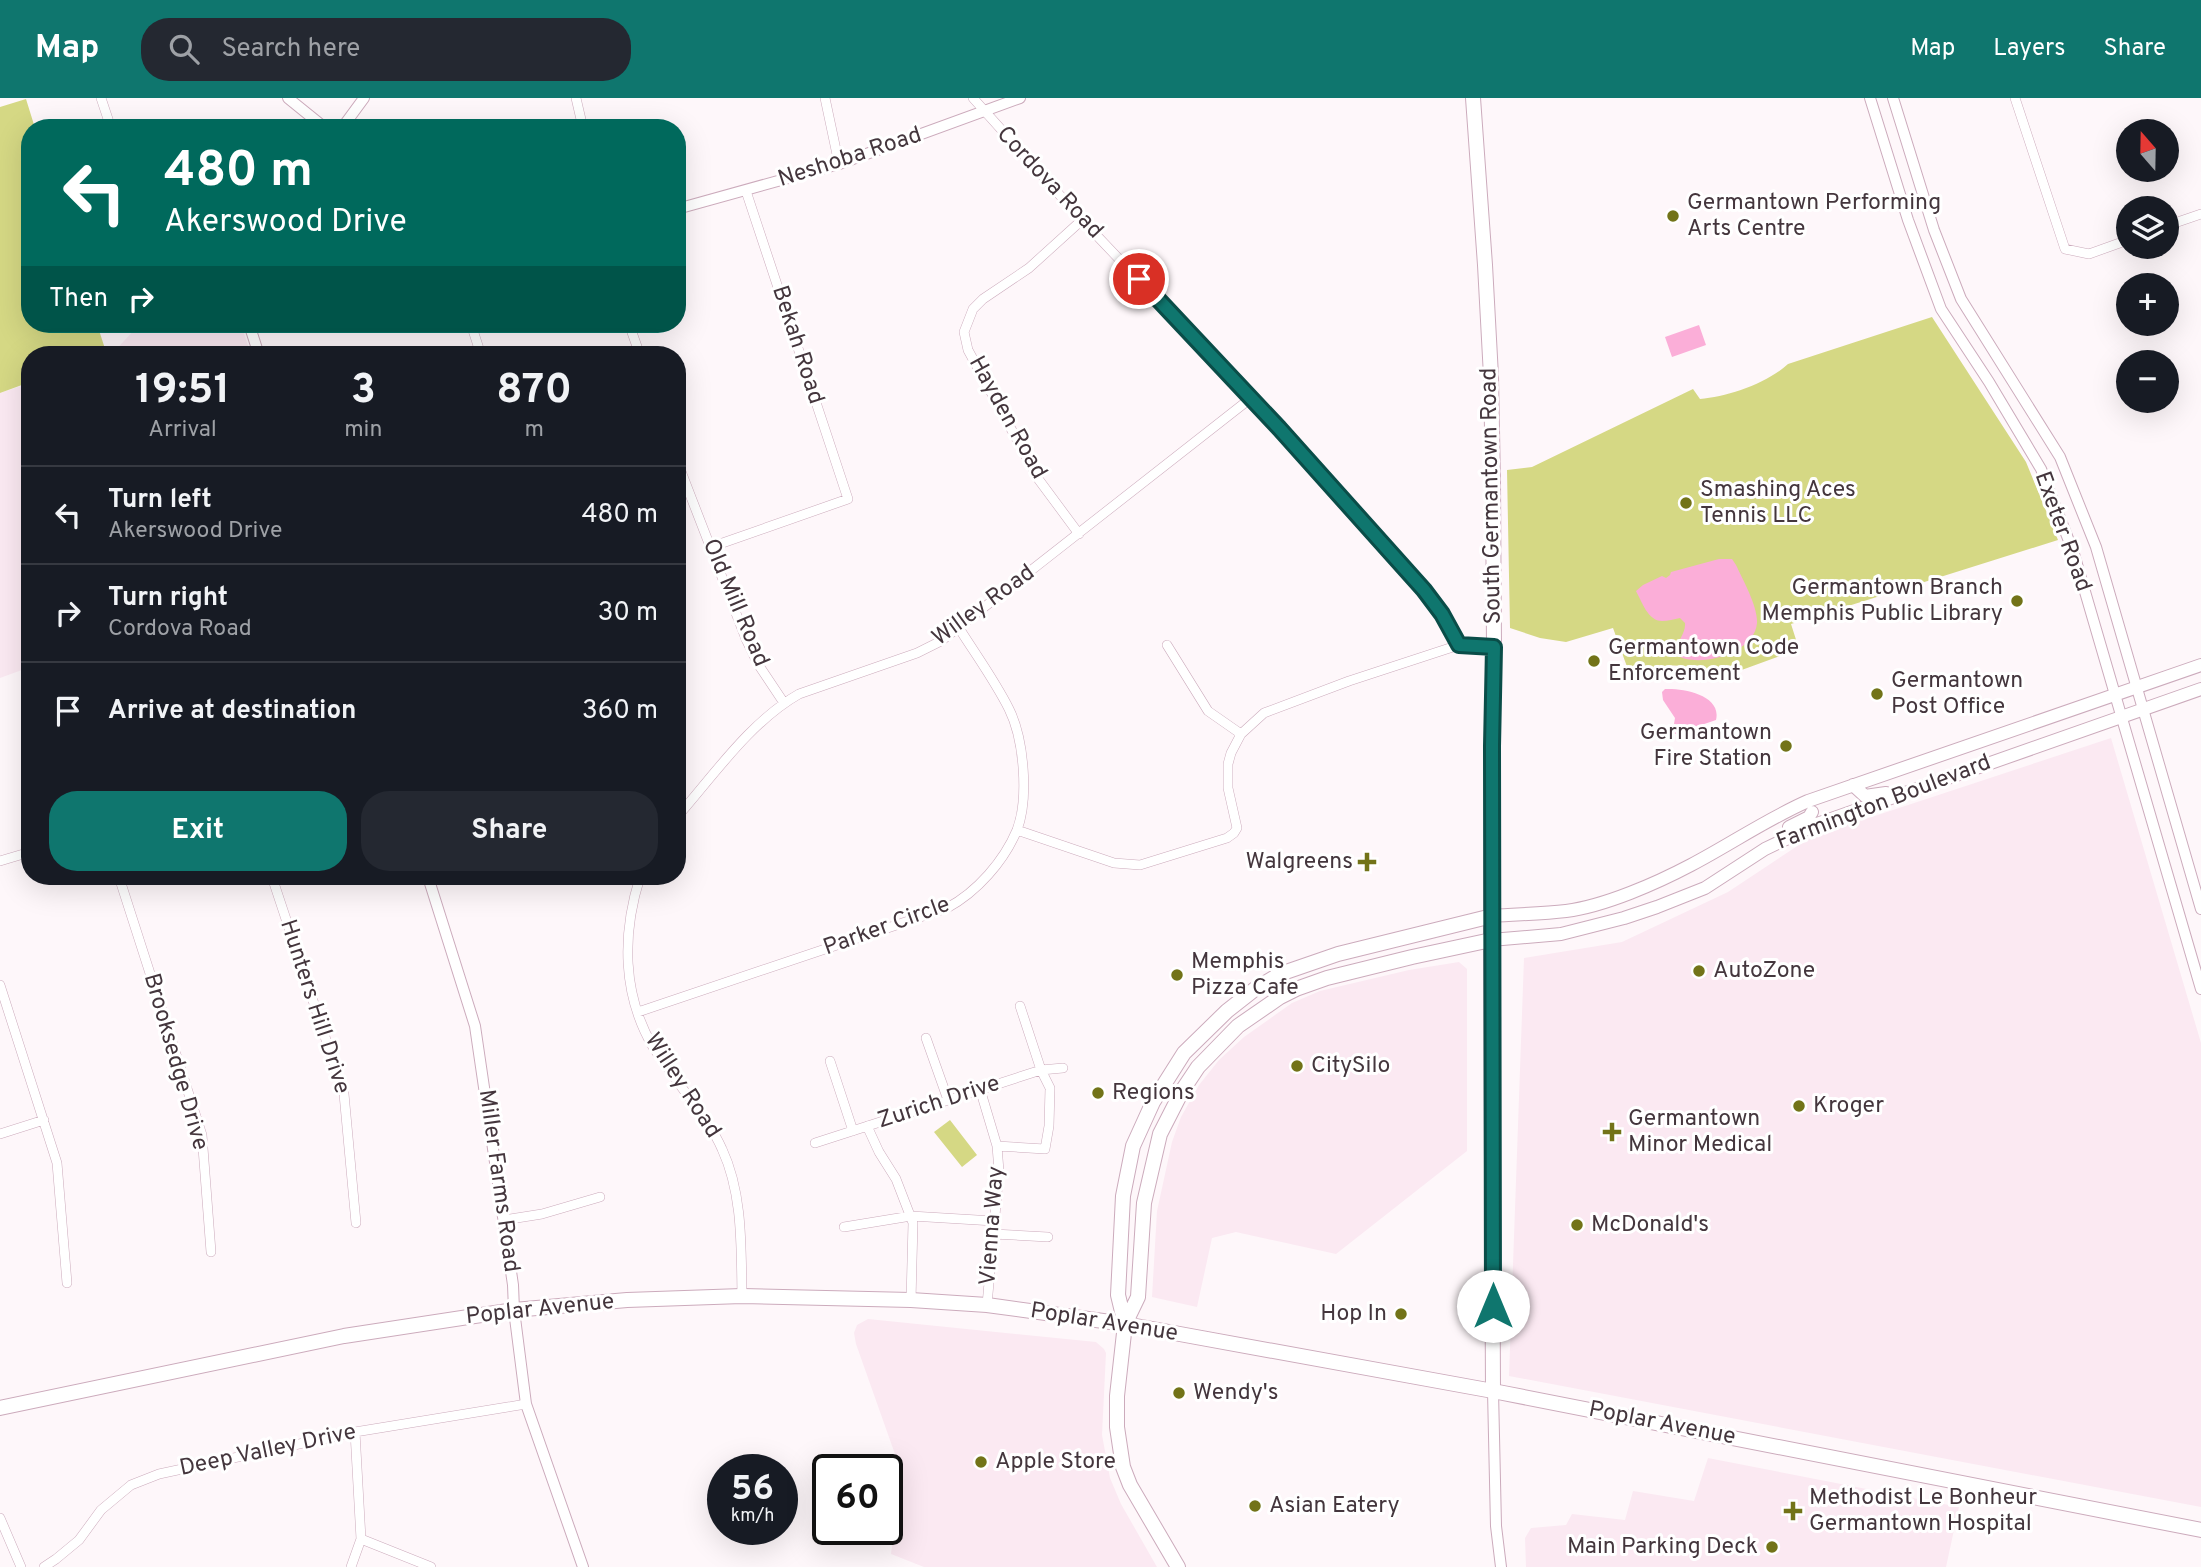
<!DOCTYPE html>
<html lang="en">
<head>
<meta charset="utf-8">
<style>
	:root { --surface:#171b24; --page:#242831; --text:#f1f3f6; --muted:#9ea1a6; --line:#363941; --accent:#0f766e }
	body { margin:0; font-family:Overpass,sans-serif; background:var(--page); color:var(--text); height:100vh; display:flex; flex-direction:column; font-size:26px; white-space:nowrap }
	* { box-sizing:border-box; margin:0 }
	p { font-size:23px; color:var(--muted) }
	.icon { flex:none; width:38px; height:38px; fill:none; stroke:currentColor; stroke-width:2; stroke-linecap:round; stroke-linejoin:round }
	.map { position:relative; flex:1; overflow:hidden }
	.drawer { position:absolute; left:21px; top:248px; width:665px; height:539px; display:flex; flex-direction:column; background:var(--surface); border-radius:28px; box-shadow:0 7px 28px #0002 }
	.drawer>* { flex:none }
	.guide { position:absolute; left:21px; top:21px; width:665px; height:214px; border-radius:28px; box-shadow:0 7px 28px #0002; background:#00695c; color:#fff; overflow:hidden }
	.needle { width:46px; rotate:340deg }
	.buttons { position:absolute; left:2116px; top:21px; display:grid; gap:14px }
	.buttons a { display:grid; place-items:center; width:63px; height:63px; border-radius:50%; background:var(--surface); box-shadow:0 7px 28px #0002; font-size:35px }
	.speed { position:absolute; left:707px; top:1356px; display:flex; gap:14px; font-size:35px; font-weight:700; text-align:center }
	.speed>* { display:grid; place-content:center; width:91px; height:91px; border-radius:50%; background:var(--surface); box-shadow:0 7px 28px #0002; line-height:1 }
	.speed small { font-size:18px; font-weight:400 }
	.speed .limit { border:4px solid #111; border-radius:10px; background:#fff; color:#111 }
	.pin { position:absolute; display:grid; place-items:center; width:60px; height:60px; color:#fff; margin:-30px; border:4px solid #fff; border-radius:50%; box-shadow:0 2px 7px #0007 }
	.me { position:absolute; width:77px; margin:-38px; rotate:0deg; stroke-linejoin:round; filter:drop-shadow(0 0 5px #0008) }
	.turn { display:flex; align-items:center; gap:24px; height:147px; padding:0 28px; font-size:32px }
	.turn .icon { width:91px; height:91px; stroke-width:2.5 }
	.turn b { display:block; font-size:49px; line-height:60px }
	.then { display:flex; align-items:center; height:66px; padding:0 28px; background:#0003; gap:14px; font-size:26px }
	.eta { display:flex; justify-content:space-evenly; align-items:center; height:119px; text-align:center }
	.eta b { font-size:42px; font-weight:700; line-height:49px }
	.cta { display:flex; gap:14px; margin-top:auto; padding:14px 28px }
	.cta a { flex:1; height:80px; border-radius:28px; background:var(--accent); color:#fff; font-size:28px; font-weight:700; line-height:80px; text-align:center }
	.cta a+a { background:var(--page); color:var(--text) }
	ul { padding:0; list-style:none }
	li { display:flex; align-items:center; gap:21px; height:98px; padding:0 28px; border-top:2px solid var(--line) }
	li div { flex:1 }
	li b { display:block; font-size:26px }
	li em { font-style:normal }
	header { display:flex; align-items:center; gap:42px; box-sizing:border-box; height:98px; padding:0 35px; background:var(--accent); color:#fff }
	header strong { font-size:33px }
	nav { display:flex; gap:38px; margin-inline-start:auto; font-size:24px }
	.search { width:490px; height:63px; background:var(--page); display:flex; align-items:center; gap:18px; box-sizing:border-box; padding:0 24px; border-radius:28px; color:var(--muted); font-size:26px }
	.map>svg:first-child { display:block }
	.built { fill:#fbe9f2 }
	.green { fill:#d5d884 }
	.water { fill:#fbaed8 }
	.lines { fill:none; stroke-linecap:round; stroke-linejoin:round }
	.minor-casing { stroke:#ccabbc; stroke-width:10 }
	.tertiary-casing { stroke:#ccabbc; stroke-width:12 }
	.secondary-casing { stroke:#ccabbc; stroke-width:14 }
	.primary-casing { stroke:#ccabbc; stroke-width:16 }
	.minor { stroke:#fff; stroke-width:9 }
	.tertiary { stroke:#fff; stroke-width:10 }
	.secondary { stroke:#fff; stroke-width:12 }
	.primary { stroke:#fff; stroke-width:14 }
	.route-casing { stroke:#0a4d48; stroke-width:18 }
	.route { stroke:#0f766e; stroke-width:12 }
	.poi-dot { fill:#727318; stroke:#fff; stroke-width:2.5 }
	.labels { text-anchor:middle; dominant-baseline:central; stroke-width:6; stroke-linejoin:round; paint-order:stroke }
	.street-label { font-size:23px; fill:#44363d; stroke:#fff }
	.poi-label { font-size:23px; fill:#44363d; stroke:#fff; text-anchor:start }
</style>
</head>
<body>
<header>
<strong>Map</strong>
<div class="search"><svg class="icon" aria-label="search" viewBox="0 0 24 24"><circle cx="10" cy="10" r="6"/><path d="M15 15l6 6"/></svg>Search here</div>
<nav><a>Map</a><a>Layers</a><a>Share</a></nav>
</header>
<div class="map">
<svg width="2201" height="1469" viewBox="0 0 2201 1469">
	<rect width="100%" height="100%" fill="#fef7fa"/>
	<!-- built -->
	<path class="built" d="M147,226H241L251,257H111L137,229Z
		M30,285V569L0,580V295Z
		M2111,640L2201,945V1409L1509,1278L1524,860L1622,844L1728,794L1811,739Z
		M1459,864L1467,871V1053L1336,1156L1236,1134L1212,1140L1197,1209L1152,1199L1157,1113L1172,1044L1181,1019L1199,987L1219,962L1244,939L1292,905L1320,893L1409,872Z
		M868,1221L1096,1244L1104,1251L1106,1255L1102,1337L1110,1380L1121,1406L1157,1469H924L891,1456L898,1405L894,1378L902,1376L856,1246L854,1235L857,1227Z
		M1708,1360L1959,1409L1946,1469H1526L1525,1440L1531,1430L1566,1427L1572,1416L1625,1422L1633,1393L1694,1403Z"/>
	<!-- green -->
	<path class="green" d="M26,1L35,30H30V226H97L107,257H30V284L0,295V9Z
		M1932,219L2026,364L2058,442L1791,526L1799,551L1717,581C1709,580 1704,575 1697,572C1676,563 1650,569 1630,577L1613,530L1566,544L1540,540L1510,530L1507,372L1532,369L1693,291L1700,301C1727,299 1768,285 1788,266Z
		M950,1022L977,1057L962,1069L934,1034Z"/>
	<!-- water -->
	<path class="water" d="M1699,227L1706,247L1672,259L1665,239Z
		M1719,461H1732L1736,467C1743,482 1758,509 1757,525C1755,555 1699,571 1676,557C1675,544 1686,537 1685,525L1680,520C1674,521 1668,523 1662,523C1648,523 1642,504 1636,493L1643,487L1662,478L1666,480L1670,477L1671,474Z
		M1665,591C1683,590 1722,597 1716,622L1669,638L1668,633L1674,626L1675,620L1663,602L1662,594Z"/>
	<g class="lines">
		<!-- minor casing -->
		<g class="minor-casing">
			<path id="minor" d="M101,0L111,30
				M576,0L583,30
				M825,0L839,66
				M973,0L1082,122L1251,300L1383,445L1434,503L1459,547
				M2015,0L2065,151L2089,156L2128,142
				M2166,128L2201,116
				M471,226L481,257
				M629,226L640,257
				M677,363L746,541L758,566L784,605
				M1079,436L1039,382L968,252L964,234L973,211L983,201L1029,170L1082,122
				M711,449L848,401L746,93
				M1167,547L1208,613L1241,636
				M677,719C714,677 750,624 799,596L917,555L941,543L1251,300
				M1017,732L1114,765L1140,767L1227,740L1234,735L1237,730L1228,690V666L1231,655L1241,636L1264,615L1349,583L1459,547L1494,549
				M0,763L30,754
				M119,779L202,1037L211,1154
				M272,779L344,996L356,1125
				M640,779C622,836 622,896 653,949C661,961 670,973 678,984C693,1006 711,1026 722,1051C743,1096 741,1149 742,1198
				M0,887L57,1065L67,1185
				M638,914L947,810C977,794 1004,763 1017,732C1029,700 1024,641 1009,611C995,583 976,557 959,530
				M926,940L948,1002
				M830,963L853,1033
				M980,991L997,1048L999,1073L987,1207
				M867,1028L879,1054L896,1081L913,1125L911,1202
				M0,1036L44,1022
				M815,1045L1041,972L1063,970
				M997,1048L1045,1051L1049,1028L1050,990L1041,972L1020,908
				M504,1122L542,1116L600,1099
				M844,1129L911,1118L994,1123
				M993,1136L1048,1139
				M0,1420L21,1469
				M361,1441L431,1469
				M44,1469L56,1461L79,1442L101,1412L131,1387L159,1376L355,1334L526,1306
				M351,1469L361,1441L355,1334"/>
		</g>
		<!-- tertiary casing -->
		<g class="tertiary-casing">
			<path id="tertiary" d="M288,0L325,30
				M1870,0L1908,122L1941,211L1989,284L2041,371L2074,456L2201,891
				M1893,0L1934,132L1961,201L2060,359L2096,449L2201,811
				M342,30L364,0
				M677,111L839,66L1020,0
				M249,226L259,257
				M428,779L475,928L513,1187L514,1212L526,1306L583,1469
				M1493,1293L1496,1428L1501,1469"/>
		</g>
		<!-- secondary casing -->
		<g class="secondary-casing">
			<path id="secondary" d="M1853,687L1865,698L1886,695
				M1789,729L1809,719L1812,714
				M1492,818C1516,816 1542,816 1566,813C1605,808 1657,785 1691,767C1731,746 1767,721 1808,703L2201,567
				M1491,842L1561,836L1624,820L1657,809L1705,790L1765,751L1817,726L2201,591"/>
		</g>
		<!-- primary casing -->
		<g class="primary-casing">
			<path id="primary" d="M1473,0L1485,167L1491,278L1493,385L1494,549L1492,648L1491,842L1493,1293
				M1125,1226L1118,1197L1123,1098L1133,1048L1153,1004L1184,955L1227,913L1255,891L1280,876L1338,856L1492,818
				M0,1310L344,1238L514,1212L627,1202L742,1198L911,1202L987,1207L1125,1226L1493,1293L2201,1432
				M1178,1469L1130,1387L1123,1369L1117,1329V1298L1125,1226L1138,1199L1144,1105L1160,1036L1182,993L1198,969L1238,928L1280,899L1296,891L1327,880L1412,859L1491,842"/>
		</g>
		<!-- minor -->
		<use href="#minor" class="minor"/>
		<!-- tertiary -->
		<use href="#tertiary" class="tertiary"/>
		<!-- secondary -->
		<use href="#secondary" class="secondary"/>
		<!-- primary -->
		<use href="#primary" class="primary"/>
	</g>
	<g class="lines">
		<!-- route casing -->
		<g class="route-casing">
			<path id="route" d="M1139,181L1279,330L1424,492L1442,516L1459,547L1494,549L1492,648L1493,1208"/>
		</g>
		<!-- route -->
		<use href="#route" class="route"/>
	</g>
	<!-- markers -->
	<g class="poi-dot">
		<circle cx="1673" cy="118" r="7"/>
		<circle cx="1686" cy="405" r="7"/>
		<circle cx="2017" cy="503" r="7"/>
		<circle cx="1594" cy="563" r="7"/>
		<circle cx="1877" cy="596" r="7"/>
		<circle cx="1786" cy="648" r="7"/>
		<path d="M1363.5 753.5h7v7h7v7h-7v7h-7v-7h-7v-7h7z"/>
		<circle cx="1699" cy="873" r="7"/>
		<circle cx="1177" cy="877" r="7"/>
		<circle cx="1297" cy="968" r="7"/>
		<circle cx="1098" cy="995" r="7"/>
		<circle cx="1799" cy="1008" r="7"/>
		<path d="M1608.5 1023.5h7v7h7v7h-7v7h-7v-7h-7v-7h7z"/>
		<circle cx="1577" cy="1127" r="7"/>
		<circle cx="1401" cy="1216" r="7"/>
		<circle cx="1179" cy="1295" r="7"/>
		<circle cx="981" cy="1364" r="7"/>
		<circle cx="1255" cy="1408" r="7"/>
		<path d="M1789.5 1402.5h7v7h7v7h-7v7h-7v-7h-7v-7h7z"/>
		<circle cx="1772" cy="1449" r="7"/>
	</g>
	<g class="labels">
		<!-- street labels -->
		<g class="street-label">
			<text transform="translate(850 60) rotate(-18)">Neshoba Road</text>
			<text transform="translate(1049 85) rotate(47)">Cordova Road</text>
			<text transform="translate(797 247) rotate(72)">Bekah Road</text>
			<text transform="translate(1007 320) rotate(61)">Hayden Road</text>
			<text transform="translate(1492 398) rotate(-91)">South Germantown Road</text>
			<text transform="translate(2062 434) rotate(70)">Exeter Road</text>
			<text transform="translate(735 505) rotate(67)">Old Mill Road</text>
			<text transform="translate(984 508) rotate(-36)">Willey Road</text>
			<text transform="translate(1884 705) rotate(-21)">Farmington Boulevard</text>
			<text transform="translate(887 829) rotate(-20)">Parker Circle</text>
			<text transform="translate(314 909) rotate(72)">Hunters Hill Drive</text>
			<text transform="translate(175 964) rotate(74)">Brooksedge Drive</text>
			<text transform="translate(682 988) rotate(57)">Willey Road</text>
			<text transform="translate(939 1005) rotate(-18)">Zurich Drive</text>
			<text transform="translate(498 1083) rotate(82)">Miller Farms Road</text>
			<text transform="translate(993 1128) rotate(-86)">Vienna Way</text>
			<text transform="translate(540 1212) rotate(-6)">Poplar Avenue</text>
			<text transform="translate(1104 1225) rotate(9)">Poplar Avenue</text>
			<text transform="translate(1662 1326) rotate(11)">Poplar Avenue</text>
			<text transform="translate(268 1353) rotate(-12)">Deep Valley Drive</text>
		</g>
		<!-- poi labels -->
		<g class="poi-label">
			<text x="1687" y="105">Germantown Performing<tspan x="1687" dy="26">Arts Centre</tspan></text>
			<text x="1700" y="392">Smashing Aces<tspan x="1700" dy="26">Tennis LLC</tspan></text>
			<text x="2003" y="490" text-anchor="end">Germantown Branch<tspan x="2003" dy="26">Memphis Public Library</tspan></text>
			<text x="1608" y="550">Germantown Code<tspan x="1608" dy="26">Enforcement</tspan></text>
			<text x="1891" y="583">Germantown<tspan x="1891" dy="26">Post Office</tspan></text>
			<text x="1772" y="635" text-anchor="end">Germantown<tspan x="1772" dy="26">Fire Station</tspan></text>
			<text x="1353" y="764" text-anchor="end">Walgreens</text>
			<text x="1191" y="864">Memphis<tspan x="1191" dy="26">Pizza Cafe</tspan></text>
			<text x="1713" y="873">AutoZone</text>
			<text x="1311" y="968">CitySilo</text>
			<text x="1112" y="995">Regions</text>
			<text x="1813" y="1008">Kroger</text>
			<text x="1628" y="1021">Germantown<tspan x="1628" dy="26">Minor Medical</tspan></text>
			<text x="1591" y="1127">McDonald's</text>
			<text x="1387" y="1216" text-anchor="end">Hop In</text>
			<text x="1193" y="1295">Wendy's</text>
			<text x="995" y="1364">Apple Store</text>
			<text x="1809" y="1400">Methodist Le Bonheur<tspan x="1809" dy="26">Germantown Hospital</tspan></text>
			<text x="1269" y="1408">Asian Eatery</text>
			<text x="1758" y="1449" text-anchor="end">Main Parking Deck</text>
		</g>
	</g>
</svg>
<div class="buttons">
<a><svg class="needle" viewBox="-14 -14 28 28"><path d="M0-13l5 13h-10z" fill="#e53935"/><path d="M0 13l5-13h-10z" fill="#9ea1a6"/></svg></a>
<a><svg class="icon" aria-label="layers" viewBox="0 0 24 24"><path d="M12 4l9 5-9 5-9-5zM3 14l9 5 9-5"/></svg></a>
<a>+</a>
<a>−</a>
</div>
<div class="speed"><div>56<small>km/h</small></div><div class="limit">60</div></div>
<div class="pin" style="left:1139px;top:181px;background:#d93025"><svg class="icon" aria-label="arrive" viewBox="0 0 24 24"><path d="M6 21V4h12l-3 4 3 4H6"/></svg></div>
<svg class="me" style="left:1493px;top:1208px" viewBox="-20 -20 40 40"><circle r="19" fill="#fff"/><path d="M0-13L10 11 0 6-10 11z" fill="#0f766e"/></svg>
<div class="guide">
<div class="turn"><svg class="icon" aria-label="left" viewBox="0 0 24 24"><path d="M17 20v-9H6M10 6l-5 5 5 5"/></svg><div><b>480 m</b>Akerswood Drive</div></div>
<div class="then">Then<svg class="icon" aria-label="right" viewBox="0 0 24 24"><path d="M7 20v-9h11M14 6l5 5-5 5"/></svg></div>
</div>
<section class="drawer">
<div class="eta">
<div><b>19:51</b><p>Arrival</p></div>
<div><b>3</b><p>min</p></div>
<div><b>870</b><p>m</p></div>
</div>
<ul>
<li><svg class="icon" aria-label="left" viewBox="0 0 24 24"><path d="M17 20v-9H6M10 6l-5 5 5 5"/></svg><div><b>Turn left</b><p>Akerswood Drive</p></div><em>480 m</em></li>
<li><svg class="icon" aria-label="right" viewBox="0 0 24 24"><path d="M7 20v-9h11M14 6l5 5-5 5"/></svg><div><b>Turn right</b><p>Cordova Road</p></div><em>30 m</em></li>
<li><svg class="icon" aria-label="arrive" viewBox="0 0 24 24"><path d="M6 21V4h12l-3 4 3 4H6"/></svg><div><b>Arrive at destination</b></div><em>360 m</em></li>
</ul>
<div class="cta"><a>Exit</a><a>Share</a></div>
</section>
</div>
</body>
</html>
